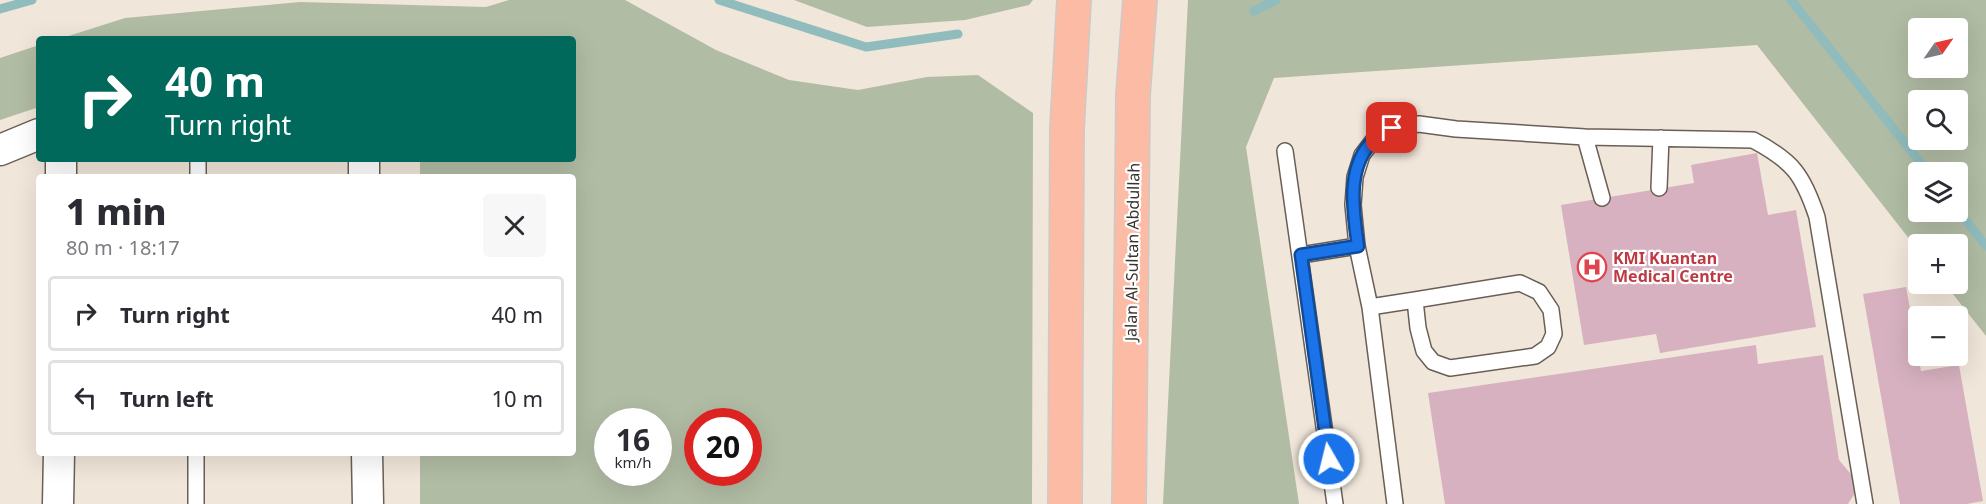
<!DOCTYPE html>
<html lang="en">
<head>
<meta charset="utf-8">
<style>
	:root { --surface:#fff; --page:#f7f7f7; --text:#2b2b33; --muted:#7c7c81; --line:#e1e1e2 }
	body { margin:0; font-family:"Noto Sans",sans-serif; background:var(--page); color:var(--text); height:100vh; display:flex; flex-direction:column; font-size:22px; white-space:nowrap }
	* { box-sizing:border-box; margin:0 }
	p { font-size:20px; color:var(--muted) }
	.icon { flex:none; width:33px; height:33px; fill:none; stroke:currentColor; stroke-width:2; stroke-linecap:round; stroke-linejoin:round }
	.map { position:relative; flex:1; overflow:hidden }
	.panel { position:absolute; left:36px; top:174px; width:540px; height:282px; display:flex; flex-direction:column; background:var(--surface); border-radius:6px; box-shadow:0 6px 24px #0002 }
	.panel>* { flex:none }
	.guide { position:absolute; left:36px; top:36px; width:540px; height:126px; border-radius:6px; box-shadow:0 6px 24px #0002; background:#00695c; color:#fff; overflow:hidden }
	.needle { width:39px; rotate:56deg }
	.controls { position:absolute; left:1908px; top:18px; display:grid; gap:12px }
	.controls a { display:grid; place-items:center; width:60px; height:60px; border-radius:6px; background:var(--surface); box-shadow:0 6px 24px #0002; font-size:30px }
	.speed { position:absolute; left:594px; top:408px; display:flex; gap:12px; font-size:30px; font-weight:700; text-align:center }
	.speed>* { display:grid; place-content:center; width:78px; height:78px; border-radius:50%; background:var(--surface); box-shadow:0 6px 24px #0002; line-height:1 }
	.speed small { font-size:15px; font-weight:400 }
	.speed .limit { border:9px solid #d22; background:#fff; color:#111 }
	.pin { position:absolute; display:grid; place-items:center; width:51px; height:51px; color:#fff; margin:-26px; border-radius:12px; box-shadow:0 3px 9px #0006 }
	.me { position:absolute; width:66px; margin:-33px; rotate:352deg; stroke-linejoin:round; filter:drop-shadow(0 0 4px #0008) }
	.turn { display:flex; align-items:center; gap:21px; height:126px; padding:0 30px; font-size:27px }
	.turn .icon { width:78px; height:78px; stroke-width:2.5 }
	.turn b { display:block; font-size:42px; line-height:51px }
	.round { display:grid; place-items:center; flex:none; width:63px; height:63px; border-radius:6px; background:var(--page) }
	.summary { display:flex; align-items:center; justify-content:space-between; height:102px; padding:0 30px }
	h1 { font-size:36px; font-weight:800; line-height:45px }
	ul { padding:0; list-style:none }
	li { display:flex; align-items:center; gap:18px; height:75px; margin:0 12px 9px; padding:0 18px; border:3px solid var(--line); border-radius:6px }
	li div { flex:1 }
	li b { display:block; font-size:22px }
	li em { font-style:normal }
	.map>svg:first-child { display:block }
	.green { fill:#b1bca4; fill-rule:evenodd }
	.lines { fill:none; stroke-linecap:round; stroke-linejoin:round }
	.stream { stroke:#90bcbd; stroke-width:9 }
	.building { fill:#d7b1bf }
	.service-casing { stroke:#695f55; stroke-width:18 }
	.minor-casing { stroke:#695f55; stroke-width:33 }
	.primary-casing { stroke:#cccac9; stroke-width:36 }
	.service { stroke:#fff; stroke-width:15 }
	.minor { stroke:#fff; stroke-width:30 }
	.primary { stroke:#fbbba5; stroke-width:33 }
	.route-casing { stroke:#114b97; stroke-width:15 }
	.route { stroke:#1a73e8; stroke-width:10 }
	.labels { text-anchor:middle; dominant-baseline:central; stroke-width:4.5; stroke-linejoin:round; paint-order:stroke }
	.street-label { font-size:16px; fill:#393430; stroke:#fff }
	.health-label { font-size:16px; font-weight:bold; fill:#be3a42; stroke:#fff; text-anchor:start }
</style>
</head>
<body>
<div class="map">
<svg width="1986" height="504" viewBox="0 0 1986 504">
	<rect width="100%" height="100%" fill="#f1e6da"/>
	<!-- green -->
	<path class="green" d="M509,0H625L716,50L789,80L858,90L927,77L978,75L1033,113L1032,504H420V453H573V177H420V159H573V39H59L125,18L300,2L486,7ZM608,422H658V472H608ZM698,422H748V472H698Z
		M794,0H1033L1029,5L965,20L867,27Z
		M1188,0H1986V336L1945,284H1958V244H1918V250L1757,45L1274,78L1246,147L1299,504H1163ZM1918,28H1958V68H1918ZM1918,100H1958V140H1918ZM1918,172H1958V212H1918Z
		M39,45V107L0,120V58Z"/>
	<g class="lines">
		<!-- stream -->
		<path class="stream" d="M719,0L866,47L958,34
			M1791,0L1928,172
			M0,9L32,0
			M1254,11L1276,0
			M1958,210L1986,246"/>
	</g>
	<!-- building -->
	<path class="building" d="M1757,153L1768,215L1796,210L1816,327L1660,353L1656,334L1584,345L1561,205L1694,183L1691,165Z
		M1906,287L1921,371L1959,365L1983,501L1967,504H1900L1863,294Z
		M1756,345L1758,364L1823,355L1839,460L1860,485L1848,504H1445L1428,393Z"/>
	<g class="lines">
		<!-- service casing -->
		<g class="service-casing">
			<path id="service" d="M1585,137L1602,198
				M1285,151L1335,504
				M198,177V159
				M1659,188L1661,138
				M1301,255L1357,246
				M1520,283L1539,292L1551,310L1554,334L1548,347L1535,356L1450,368L1433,362L1424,351L1418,328L1415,300Z
				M1370,307L1415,300
				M196,504V453
				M1395,504L1370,307L1357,246L1353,205L1355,177L1362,155L1375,138L1392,128L1419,124L1456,129L1585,137L1753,140C1793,161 1803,175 1817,217L1865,504"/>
		</g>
		<!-- minor casing -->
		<g class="minor-casing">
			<path id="minor" d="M0,150L39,134
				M364,159V177
				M61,177V159
				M367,453L368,504
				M58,504L59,453"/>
		</g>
		<!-- primary casing -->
		<g class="primary-casing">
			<path id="primary" d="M1065,504L1067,129L1074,0
				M1129,504L1133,95L1140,0"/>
		</g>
		<!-- service -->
		<use href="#service" class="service"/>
		<!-- minor -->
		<use href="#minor" class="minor"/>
		<!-- primary -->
		<use href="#primary" class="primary"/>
	</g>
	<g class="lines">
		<!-- route casing -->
		<g class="route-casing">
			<path id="route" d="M1329,459L1301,255L1358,246C1353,211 1345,164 1376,138C1380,134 1387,131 1392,128"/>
		</g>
		<!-- route -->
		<use href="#route" class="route"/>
	</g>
	<!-- icons -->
	<defs>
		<g id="hospital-ring" transform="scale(1.5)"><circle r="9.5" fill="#fff" stroke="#e0444e" stroke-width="1.5"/><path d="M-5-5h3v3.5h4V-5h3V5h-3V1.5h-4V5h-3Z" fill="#e0444e"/></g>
	</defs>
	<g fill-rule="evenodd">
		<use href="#hospital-ring" x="1592" y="267"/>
	</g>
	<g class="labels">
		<!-- street labels -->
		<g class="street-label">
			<text transform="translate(1132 252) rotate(-89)">Jalan Al-Sultan Abdullah</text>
		</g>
		<!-- health labels -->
		<g class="health-label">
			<text x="1613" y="258">KMI Kuantan<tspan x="1613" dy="18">Medical Centre</tspan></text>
		</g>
	</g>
</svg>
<div class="controls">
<a><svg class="needle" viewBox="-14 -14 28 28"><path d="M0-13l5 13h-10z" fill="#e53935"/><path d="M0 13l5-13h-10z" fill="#7c7c81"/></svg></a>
<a><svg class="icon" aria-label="search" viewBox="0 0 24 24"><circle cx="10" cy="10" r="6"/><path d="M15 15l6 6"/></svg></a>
<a><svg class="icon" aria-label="layers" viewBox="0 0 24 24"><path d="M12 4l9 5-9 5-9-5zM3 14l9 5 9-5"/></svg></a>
<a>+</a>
<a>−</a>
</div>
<div class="speed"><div>16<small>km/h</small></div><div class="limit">20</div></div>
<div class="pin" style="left:1392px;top:128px;background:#d93025"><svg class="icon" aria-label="arrive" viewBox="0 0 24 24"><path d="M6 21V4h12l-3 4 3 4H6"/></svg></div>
<svg class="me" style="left:1329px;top:459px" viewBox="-20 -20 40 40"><circle r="17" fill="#1a73e8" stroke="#fff" stroke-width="3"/><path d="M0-11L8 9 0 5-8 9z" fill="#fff"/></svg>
<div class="guide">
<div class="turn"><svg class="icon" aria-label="right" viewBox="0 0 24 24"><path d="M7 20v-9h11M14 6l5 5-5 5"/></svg><div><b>40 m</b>Turn right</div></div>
</div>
<section class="panel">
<div class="summary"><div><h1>1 min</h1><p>80 m · 18:17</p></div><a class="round"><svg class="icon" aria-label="close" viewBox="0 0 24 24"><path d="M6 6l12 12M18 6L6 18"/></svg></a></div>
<ul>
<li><svg class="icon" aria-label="right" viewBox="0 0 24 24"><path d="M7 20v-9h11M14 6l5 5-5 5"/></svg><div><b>Turn right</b></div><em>40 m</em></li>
<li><svg class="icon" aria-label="left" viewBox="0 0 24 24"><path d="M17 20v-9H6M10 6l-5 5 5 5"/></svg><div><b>Turn left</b></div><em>10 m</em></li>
</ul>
</section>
</div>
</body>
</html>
